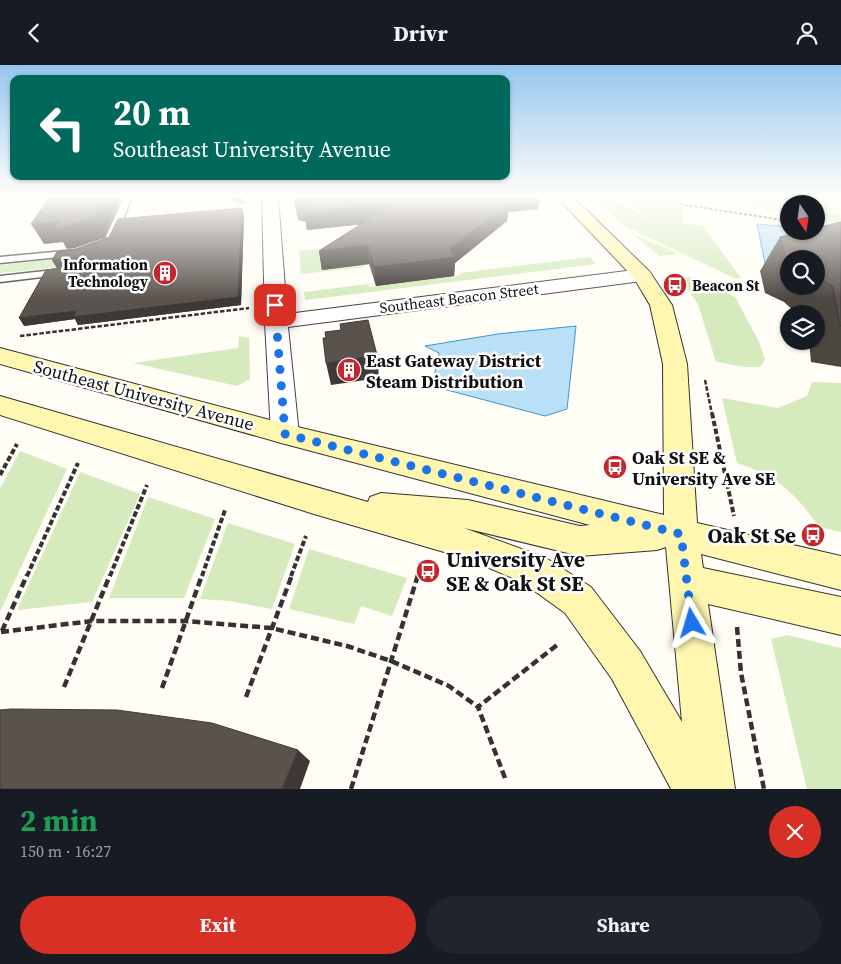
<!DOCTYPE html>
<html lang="en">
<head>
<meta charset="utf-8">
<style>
	:root { --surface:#171b24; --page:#20242c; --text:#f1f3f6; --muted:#9ea1a6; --accent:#d93025 }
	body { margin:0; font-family:"Source Serif 4",serif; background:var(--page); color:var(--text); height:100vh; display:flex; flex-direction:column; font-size:19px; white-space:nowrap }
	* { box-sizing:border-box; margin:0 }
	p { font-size:16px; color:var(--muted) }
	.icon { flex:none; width:28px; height:28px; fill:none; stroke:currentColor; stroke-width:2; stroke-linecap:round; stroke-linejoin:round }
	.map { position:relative; height:724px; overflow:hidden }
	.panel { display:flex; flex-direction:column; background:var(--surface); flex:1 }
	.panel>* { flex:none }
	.banner { position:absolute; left:10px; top:10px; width:500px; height:105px; border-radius:10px; box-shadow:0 1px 4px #0004; background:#00695c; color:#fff; overflow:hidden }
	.needle { width:32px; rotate:167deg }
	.controls { position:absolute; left:780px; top:130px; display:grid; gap:10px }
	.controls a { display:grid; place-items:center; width:45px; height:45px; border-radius:50%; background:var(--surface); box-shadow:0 1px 4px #0004; font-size:25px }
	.pin { position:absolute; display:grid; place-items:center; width:42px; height:42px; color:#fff; margin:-21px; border-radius:10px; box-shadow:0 2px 8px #0006 }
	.me { position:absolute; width:55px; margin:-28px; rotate:353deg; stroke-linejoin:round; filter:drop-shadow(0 0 4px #0008) }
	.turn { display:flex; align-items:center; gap:18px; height:105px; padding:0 20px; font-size:22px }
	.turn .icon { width:65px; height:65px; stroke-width:2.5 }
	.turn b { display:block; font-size:35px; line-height:42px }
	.round { display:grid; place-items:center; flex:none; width:52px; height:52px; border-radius:26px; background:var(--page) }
	.head { display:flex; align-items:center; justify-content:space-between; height:85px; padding:0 20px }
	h1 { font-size:30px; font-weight:700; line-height:38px; color:#1e9e55 }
	.action { display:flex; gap:10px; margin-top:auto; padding:10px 20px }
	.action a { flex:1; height:58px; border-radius:30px; background:var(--accent); color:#fff; font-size:20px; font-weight:700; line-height:58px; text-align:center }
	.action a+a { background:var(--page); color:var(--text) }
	header { display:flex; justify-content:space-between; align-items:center; height:65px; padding:0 20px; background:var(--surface); font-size:22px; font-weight:700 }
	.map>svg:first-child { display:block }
	.green { fill:#d5ebbd }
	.water { fill:#b9e0f7; stroke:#3f96cf }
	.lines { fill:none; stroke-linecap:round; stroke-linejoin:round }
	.lane-casing { stroke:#444; stroke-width:3 }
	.street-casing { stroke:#444; stroke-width:2 }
	.secondary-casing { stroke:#333; stroke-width:2 }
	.path-far3 { stroke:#333; stroke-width:2; stroke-dasharray:3 2; stroke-linecap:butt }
	.path-far2 { stroke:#333; stroke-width:2.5; stroke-dasharray:4.5 2; stroke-linecap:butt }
	.path-far1 { stroke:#333; stroke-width:4; stroke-dasharray:5.5 2.5; stroke-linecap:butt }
	.path { stroke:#333; stroke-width:4.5; stroke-dasharray:8 4; stroke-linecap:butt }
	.lane { fill:#fff; fill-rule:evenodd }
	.street { fill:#fff; fill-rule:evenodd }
	.secondary { fill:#fff6b0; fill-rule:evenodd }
	.wall { fill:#4d4742; fill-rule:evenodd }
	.shaded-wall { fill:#3f3936 }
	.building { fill:#5a524d; stroke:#3f3936 }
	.route { stroke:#1a73e8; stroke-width:9; stroke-dasharray:0 16.2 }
	.labels { text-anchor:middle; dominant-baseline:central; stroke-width:5; stroke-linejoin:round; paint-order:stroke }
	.far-poi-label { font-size:15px; font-weight:bold; fill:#111; stroke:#fff; text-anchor:end }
	.far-street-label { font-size:15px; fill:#111; stroke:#fff }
	.poi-label { font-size:18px; font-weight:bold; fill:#111; stroke:#fff; text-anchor:start }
	.street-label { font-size:18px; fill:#111; stroke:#fff }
	.near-poi-label { font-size:21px; font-weight:bold; fill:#111; stroke:#fff; text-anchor:end }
</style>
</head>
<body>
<header><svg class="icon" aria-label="back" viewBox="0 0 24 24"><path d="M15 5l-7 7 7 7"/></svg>Drivr<svg class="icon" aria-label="person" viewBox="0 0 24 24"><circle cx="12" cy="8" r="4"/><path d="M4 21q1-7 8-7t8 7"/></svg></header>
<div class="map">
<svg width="841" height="724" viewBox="0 0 841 724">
	<rect width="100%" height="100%" fill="#fffdf5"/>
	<!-- green -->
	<path class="green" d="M593,132H612L656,160L621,132H654L683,142V158L703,161L741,213L736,214L625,161Z
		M735,132H793L830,140L831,148L841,150V159L816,154V139H789V149L733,136Z
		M633,169L679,189L659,191Z
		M360,180L364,202L301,209L299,186Z
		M79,192L75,201L0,208V200Z
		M590,192L596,199L305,235L304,227L368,219L369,222L454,211L460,210L459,208Z
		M691,212L735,232L759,277L765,295L760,302H746L716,297L698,239L680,213Z
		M239,271L249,273L250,314L237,321L133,298L238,283Z
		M812,317L841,318V467L819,462C796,428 776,411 737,398L722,333L778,343L807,331Z
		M20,386L67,404L0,547V424Z
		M80,407L140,429L92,537L17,545Z
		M148,432L215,454L184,533H109Z
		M228,458L295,479L272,544L230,536L200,534Z
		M309,484L407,513L392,551L361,541L354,559L289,544Z
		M787,570L841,583V724H807L771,574Z"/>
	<!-- water -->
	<path class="water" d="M757,159L789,162V166L841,167L766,203Z
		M576,261L567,344L545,351L432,321L439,288L425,281L498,269Z"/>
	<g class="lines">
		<!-- lane casing -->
		<g class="lane-casing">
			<path id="lane" d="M124,132H132L115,174L110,177L107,176L105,174Z
				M76,185L80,186V190L0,198V192Z
				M63,204L67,205L68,207L67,209L0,217V211Z"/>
		</g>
		<!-- street casing -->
		<g class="street-casing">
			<path id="street" d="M262,132H278L287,249L642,204L649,206L652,210L649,214L642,216L288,262L299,369L295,376L285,379L275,376L271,369L265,257Z"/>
		</g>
		<!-- secondary casing -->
		<g class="secondary-casing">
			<path id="secondary" d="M557,132H573L649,206L672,240L687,299L697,458L841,491V525L701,489L703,503L841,532V570L708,539L735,724H671L612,614L565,548L522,517L468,494L314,449L0,350V331L368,437L370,432L381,428L468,435L580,461L590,460L285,379L0,299V283L285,359L664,450L663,299L650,240L634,213ZM464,463L580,491L657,485L666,482L682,657L640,586L591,522L546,493Z"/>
		</g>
		<!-- path-far3 -->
		<path class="path-far3" d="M661,132L685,140L789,156
			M816,160L828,162"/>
		<!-- path-far2 -->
		<path class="path-far2" d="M20,271L249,243
			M705,315L712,349"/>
		<!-- path-far1 -->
		<path class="path-far1" d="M712,348L734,451
			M0,410L17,379
			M27,511L78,398
			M110,511L147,420
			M202,511L225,445
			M291,511L306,471
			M418,511L419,507"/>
		<!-- path -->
		<path class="path" d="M737,562L741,608L764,724
			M2,566L27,510
			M1,567L92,556H185L271,563L347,581L391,596L449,621L478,642
			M64,622L110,510
			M162,623L202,510
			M246,632L292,510
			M505,713L478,642L557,580
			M351,724L418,510"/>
		<!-- lane -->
		<use href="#lane" class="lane"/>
		<!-- street -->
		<use href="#street" class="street"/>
		<!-- secondary -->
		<use href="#secondary" class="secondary"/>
	</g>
	<!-- wall -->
	<path class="wall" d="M221,132H244V139Z
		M294,137L538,144L508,147L507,156L455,198L454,211L376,221L369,199L322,205L319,186L361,159L307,165L306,157L298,155Z
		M244,150L241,240L78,260L75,254L24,261L90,199L57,203L52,195L73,185Z
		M841,157V302L811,297L809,276H816V249H797L784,237L765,228L760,206L780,172ZM789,194H816V221H789Z"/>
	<!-- shaded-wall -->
	<path class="shaded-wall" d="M104,132H122L104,173L75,183L67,184L63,177L44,179L31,159L60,156Z
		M503,132H541L538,144L508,147L507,156L455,198L454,211L376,221L374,202L450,184Z
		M394,138L395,156L307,165L304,147Z
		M242,143L244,150L241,240L78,260L75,254L24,261L19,253L76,246Z
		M368,180L369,199L322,205L319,186Z
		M85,192L89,199L57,203L52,195Z
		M377,290L379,313L331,320L326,298Z
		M298,685L310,696L300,724H282Z"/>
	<!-- building -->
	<path class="building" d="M50,132H104L93,152L63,163H55L60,156L31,159Z
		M294,132H505L510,138L450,184L455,192L374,202L368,180L319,186L394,138L304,147L305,140L294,137Z
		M242,143L238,232L73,252L76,246L19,253L46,205L89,200L91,197L90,194L85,192L52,195L57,187L73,185L109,172L118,154Z
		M841,157V261H840L833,222L816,210V194H789V195L786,194L780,172L805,166H816V163Z
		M368,255L377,290L326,298L323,273H326L325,267L341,265L340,259Z
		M11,644L117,645L212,658L298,685L282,724H0V645Z"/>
	<!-- sky -->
	<linearGradient id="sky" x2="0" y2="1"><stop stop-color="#95c6ee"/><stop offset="0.56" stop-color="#fffefa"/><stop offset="1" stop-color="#fffefa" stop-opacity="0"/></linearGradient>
	<rect width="841" height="234" fill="url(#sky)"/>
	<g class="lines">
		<!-- route -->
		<path class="route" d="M275,240L285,369L681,469L692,558"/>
	</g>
	<!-- icons -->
	<defs>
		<g id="building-disc" transform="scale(1.25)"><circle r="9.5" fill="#c4262e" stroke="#fff"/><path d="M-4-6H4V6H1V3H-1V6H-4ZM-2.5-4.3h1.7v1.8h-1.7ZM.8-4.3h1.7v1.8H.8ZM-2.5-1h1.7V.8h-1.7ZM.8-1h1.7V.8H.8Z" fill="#fff"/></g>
		<g id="bus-disc" transform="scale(1.25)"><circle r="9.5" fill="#c4262e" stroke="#fff"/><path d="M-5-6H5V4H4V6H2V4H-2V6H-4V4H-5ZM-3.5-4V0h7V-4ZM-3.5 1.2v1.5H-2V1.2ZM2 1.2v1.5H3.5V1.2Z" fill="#fff"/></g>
	</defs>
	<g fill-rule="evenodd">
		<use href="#building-disc" x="165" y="208"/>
		<use href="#bus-disc" x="675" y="220"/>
		<use href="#building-disc" x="349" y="305"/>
		<use href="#bus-disc" x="615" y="402"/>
		<use href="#bus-disc" x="813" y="470"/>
		<use href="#bus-disc" x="428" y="506"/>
	</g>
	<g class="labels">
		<!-- far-poi labels -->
		<g class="far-poi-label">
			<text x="148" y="199">Information<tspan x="148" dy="17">Technology</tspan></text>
			<text x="692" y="220" text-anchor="start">Beacon St</text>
		</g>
		<!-- far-street labels -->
		<g class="far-street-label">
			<text transform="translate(459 233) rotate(-7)">Southeast Beacon Street</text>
		</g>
		<!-- poi labels -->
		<g class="poi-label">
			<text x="366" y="295">East Gateway District<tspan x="366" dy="21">Steam Distribution</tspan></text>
			<text x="632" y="392">Oak St SE &amp;<tspan x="632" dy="21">University Ave SE</tspan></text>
		</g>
		<!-- street labels -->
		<g class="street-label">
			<text transform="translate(144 330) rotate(15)">Southeast University Avenue</text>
		</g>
		<!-- near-poi labels -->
		<g class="near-poi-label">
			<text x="796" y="470">Oak St Se</text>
			<text x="446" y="494" text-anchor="start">University Ave<tspan x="446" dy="24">SE &amp; Oak St SE</tspan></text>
		</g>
	</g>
</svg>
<div class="controls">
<a><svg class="needle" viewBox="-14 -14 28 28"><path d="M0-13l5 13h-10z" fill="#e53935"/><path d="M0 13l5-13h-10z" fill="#9ea1a6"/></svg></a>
<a><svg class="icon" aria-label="search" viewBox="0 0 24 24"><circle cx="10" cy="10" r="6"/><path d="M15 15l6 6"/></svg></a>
<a><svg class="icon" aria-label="layers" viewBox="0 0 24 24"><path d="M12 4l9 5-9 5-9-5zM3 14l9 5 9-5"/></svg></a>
</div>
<div class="pin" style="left:275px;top:240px;background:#d93025"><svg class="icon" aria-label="arrive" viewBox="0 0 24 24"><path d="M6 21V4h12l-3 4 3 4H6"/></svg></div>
<svg class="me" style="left:692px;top:558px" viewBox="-20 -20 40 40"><path d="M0-17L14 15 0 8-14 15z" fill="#1a73e8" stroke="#fff" stroke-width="4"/></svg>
<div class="banner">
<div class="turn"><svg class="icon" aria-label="left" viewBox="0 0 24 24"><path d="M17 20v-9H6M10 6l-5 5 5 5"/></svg><div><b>20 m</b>Southeast University Avenue</div></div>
</div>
</div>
<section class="panel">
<div class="head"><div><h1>2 min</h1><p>150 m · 16:27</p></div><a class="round" style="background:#d93025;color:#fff"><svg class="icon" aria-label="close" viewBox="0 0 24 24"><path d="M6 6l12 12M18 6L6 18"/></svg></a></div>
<div class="action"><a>Exit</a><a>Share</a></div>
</section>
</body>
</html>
